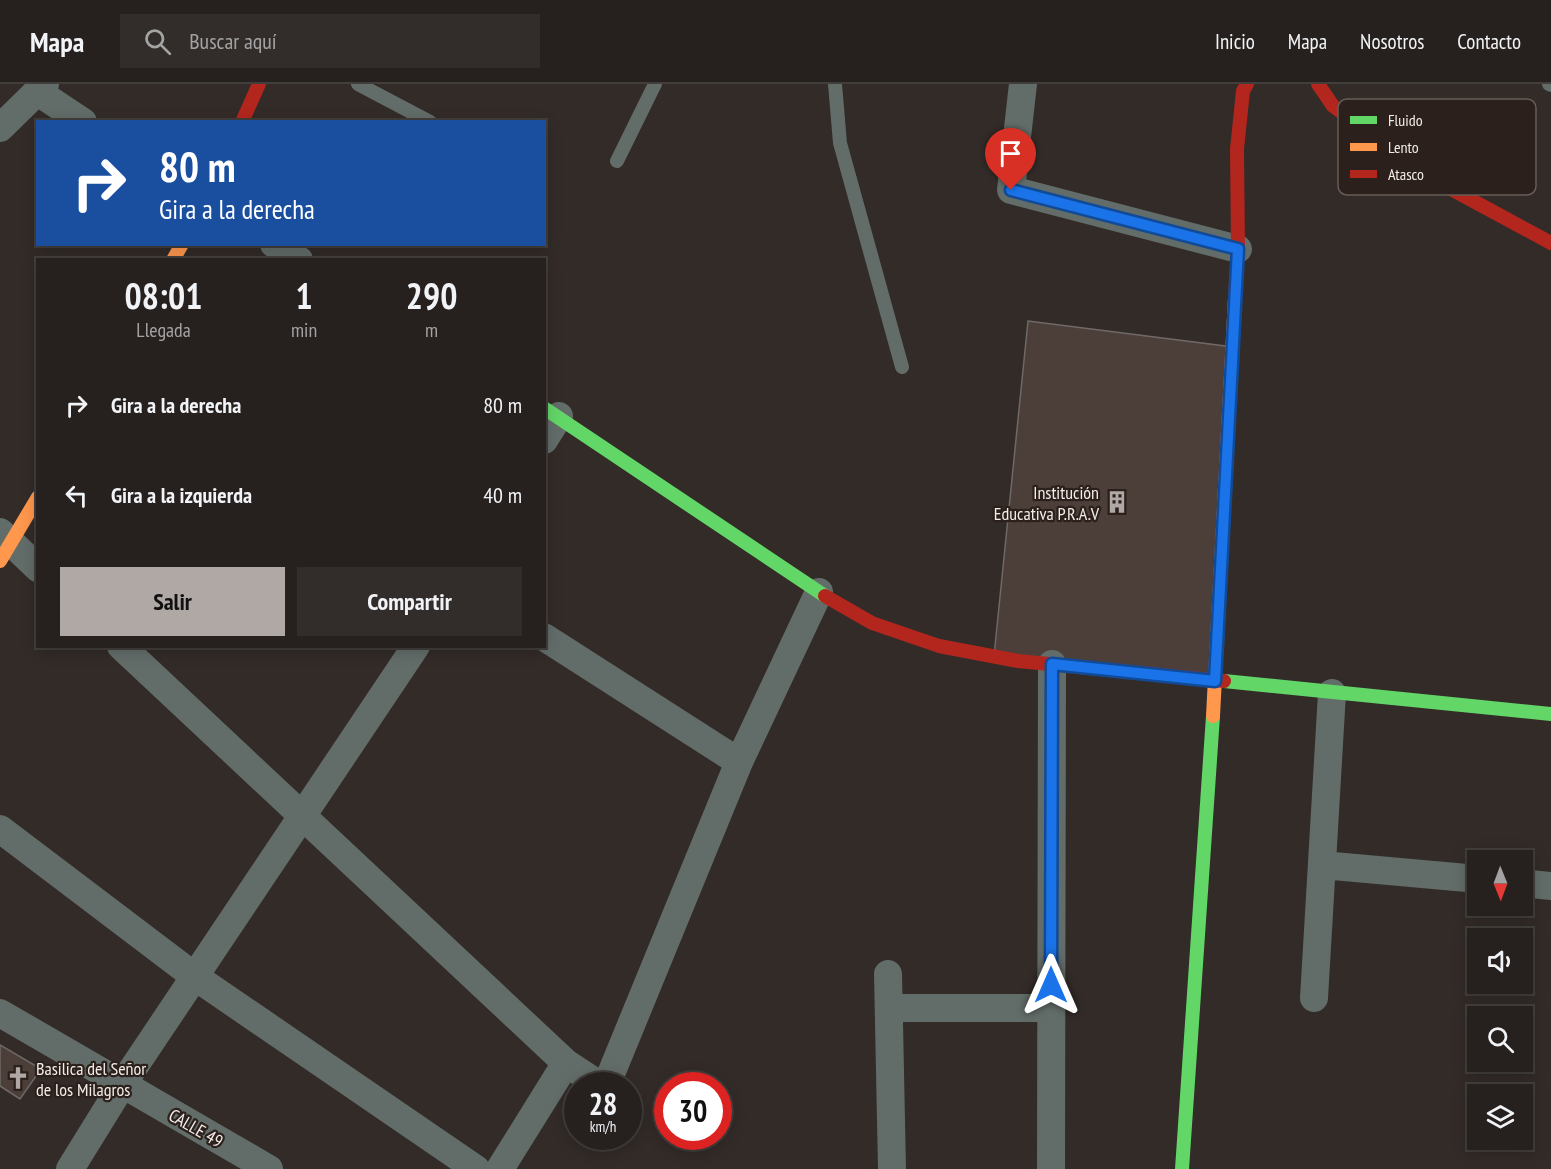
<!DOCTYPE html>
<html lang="es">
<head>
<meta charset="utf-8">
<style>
	:root { --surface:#26201e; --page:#322d2b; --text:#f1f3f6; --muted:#a4a3a4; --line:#423e3c; --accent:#afa8a5 }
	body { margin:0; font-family:"PT Sans Narrow",sans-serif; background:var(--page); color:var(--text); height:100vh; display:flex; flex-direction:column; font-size:22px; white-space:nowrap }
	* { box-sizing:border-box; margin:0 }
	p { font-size:20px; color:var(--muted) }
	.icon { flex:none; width:33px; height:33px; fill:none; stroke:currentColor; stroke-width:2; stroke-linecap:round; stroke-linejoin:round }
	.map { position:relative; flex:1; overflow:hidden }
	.drawer { position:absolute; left:36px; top:174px; width:510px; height:390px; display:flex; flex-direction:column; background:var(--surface); border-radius:0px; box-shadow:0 3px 15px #0003,0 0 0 2px var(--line) }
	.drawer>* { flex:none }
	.banner { position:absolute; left:36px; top:36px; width:510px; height:126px; border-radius:0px; box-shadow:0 3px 15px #0003,0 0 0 2px var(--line); background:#1a4fa0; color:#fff; overflow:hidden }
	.needle { width:39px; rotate:179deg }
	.fabs { position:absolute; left:1467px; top:766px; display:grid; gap:12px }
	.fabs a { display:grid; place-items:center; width:66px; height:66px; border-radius:0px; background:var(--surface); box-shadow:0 3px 15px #0003,0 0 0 2px var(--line); font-size:30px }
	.speed { position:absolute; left:564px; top:988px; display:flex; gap:12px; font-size:30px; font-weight:700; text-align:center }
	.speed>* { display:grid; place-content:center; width:78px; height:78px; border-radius:50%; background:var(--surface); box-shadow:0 3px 15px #0003,0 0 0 2px var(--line); line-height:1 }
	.speed small { font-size:15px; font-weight:400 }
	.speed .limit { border:9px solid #d22; background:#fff; color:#111 }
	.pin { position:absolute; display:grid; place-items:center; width:51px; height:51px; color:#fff; margin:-62px -26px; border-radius:50% 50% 50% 0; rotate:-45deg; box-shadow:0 0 6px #0007 }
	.pin .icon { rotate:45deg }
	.me { position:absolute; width:66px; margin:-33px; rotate:0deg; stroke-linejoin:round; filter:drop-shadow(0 0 4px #0008) }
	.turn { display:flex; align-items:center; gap:21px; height:126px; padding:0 24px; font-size:27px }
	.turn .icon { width:78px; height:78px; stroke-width:2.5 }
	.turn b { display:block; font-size:42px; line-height:51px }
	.eta { display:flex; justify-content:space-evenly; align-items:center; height:102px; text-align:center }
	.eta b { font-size:36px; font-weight:700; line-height:42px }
	.cta { display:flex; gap:12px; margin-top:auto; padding:12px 24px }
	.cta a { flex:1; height:69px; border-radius:0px; background:var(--accent); color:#111; font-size:24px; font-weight:700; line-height:69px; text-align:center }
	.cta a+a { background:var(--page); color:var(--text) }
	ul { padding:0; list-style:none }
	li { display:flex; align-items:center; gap:18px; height:90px; padding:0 24px }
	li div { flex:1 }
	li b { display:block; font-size:22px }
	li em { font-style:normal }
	header { display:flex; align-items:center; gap:36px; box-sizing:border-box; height:84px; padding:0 30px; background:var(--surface); border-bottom:2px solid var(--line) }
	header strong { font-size:28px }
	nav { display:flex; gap:33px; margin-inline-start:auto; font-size:21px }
	.search { width:420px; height:54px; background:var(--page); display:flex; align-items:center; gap:15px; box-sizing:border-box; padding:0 21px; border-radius:0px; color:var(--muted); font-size:22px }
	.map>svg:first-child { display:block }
	.building { fill:#4c3e38; stroke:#6e6966; stroke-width:1.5 }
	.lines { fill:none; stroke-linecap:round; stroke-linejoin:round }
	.lane { stroke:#626c69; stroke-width:14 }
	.street { stroke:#626c69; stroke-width:28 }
	.fast { stroke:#63d668; stroke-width:14 }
	.slow { stroke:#ff974d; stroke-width:14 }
	.jam { stroke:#b3261e; stroke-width:14 }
	.route-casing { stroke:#114b97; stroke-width:15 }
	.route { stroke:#1a73e8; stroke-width:10 }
	.labels { text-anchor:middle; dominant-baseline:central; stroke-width:4.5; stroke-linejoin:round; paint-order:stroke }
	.poi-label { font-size:18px; fill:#f3ece8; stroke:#2b201b; text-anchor:end }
	.street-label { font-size:18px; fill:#f3ece8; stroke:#2b201b }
	.key { fill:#2b201b; stroke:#675d58; stroke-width:1.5 }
	.key-label { font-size:16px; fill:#f3ece8 }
</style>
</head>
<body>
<header>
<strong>Mapa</strong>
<div class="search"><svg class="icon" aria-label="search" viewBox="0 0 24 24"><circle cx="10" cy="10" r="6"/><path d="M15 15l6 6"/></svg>Buscar aquí</div>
<nav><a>Inicio</a><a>Mapa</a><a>Nosotros</a><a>Contacto</a></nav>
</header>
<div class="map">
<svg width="1551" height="1085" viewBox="0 0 1551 1085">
	<rect width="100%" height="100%" fill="#322b28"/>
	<!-- building -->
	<path class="building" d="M1028,237L1233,263L1215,597L994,572Z
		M0,961L41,985L20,1015L0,1002Z"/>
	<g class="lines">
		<!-- lane -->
		<path class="lane" d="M358,0L430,38
			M835,0L840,59L902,283
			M1549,0L1551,1
			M617,77L655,0"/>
		<!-- street -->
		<path class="street" d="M1023,0L1011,106L1238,165
			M38,8L83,38
			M0,44L45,0
			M274,160L299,176
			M544,356L559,332
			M0,448L38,484
			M544,553L739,678
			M121,562L566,979L601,1002
			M0,745L194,892L476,1085
			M1322,781L1478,795
			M1522,799L1551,802
			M888,890L892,1085
			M1314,914L1332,609
			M889,924H1051
			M0,929L269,1085
			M606,1002L739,678L819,508
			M70,1085L122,1001L416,562
			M500,1085L566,979
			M1051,1085L1052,580"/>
		<!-- fast -->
		<path class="fast" d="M544,324L825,512
			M1224,597L1551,630
			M1182,1085L1213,632"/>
		<!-- slow -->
		<path class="slow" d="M173,176L182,160
			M0,477L38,413
			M1213,632L1235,214"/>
		<!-- jam -->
		<path class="jam" d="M1318,0L1333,22L1427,92L1551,159
			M242,38L259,0
			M1235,214L1238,165L1237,65L1243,7L1247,0
			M825,512L872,539L939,562L1018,577L1224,597"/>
	</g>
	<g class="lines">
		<!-- route casing -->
		<g class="route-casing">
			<path id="route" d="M1011,106L1238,165L1215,597L1052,580L1051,901"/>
		</g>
		<!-- route -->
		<use href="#route" class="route"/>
	</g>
	<!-- icons -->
	<defs>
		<g id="building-bare" transform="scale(1.8)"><path d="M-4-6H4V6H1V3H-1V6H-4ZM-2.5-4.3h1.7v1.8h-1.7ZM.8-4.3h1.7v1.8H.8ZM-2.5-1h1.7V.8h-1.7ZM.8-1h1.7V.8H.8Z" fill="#afa8a5" stroke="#2b201b" stroke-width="2.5" paint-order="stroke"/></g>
		<g id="church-bare" transform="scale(1.8)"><path d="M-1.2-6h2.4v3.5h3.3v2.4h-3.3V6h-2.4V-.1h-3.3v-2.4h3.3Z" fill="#afa8a5" stroke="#2b201b" stroke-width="2.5" paint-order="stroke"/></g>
	</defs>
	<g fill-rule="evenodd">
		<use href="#building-bare" x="1117" y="418"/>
		<use href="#church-bare" x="18" y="994"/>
	</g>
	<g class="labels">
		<!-- poi labels -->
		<g class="poi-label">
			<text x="1099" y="408">Institución<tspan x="1099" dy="21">Educativa P.R.A.V</tspan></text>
			<text x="36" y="984" text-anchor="start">Basilica del Señor<tspan x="36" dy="21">de los Milagros</tspan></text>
		</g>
		<!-- street labels -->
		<g class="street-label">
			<text transform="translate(196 1044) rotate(30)">CALLE 49</text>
		</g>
	</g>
	<!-- legend -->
	<rect x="1338" y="15" width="198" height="96" rx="9" class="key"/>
	<rect x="1350" y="32" width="27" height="8" fill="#63d668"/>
	<rect x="1350" y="59" width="27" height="8" fill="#ff974d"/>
	<rect x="1350" y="86" width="27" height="8" fill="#b3261e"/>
	<g class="key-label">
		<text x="1388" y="42">Fluido</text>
		<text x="1388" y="69">Lento</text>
		<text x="1388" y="96">Atasco</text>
	</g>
</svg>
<div class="fabs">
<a><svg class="needle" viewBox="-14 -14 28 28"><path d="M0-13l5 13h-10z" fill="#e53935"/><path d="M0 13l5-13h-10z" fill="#a4a3a4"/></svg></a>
<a><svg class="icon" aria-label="sound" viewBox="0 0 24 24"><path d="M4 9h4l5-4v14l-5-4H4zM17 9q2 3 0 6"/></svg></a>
<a><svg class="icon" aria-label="search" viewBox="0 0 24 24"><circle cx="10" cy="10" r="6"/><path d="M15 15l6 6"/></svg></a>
<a><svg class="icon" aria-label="layers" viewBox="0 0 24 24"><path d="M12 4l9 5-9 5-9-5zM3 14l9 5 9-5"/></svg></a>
</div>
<div class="speed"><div>28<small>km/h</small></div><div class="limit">30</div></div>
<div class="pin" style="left:1011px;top:106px;background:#d93025"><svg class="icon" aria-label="arrive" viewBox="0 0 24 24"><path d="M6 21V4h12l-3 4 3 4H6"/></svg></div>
<svg class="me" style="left:1051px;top:901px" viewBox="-20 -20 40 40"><path d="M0-17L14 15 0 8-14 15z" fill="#1a73e8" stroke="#fff" stroke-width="4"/></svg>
<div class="banner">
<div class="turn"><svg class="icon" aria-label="right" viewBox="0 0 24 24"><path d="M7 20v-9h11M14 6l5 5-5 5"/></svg><div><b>80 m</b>Gira a la derecha</div></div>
</div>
<section class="drawer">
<div class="eta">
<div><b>08:01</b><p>Llegada</p></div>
<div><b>1</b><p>min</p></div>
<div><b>290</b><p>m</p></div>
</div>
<ul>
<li><svg class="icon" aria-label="right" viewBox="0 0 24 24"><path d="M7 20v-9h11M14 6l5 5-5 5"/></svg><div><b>Gira a la derecha</b></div><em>80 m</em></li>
<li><svg class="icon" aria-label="left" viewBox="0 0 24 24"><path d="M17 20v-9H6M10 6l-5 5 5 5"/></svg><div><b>Gira a la izquierda</b></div><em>40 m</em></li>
</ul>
<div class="cta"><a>Salir</a><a>Compartir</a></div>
</section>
</div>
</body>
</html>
